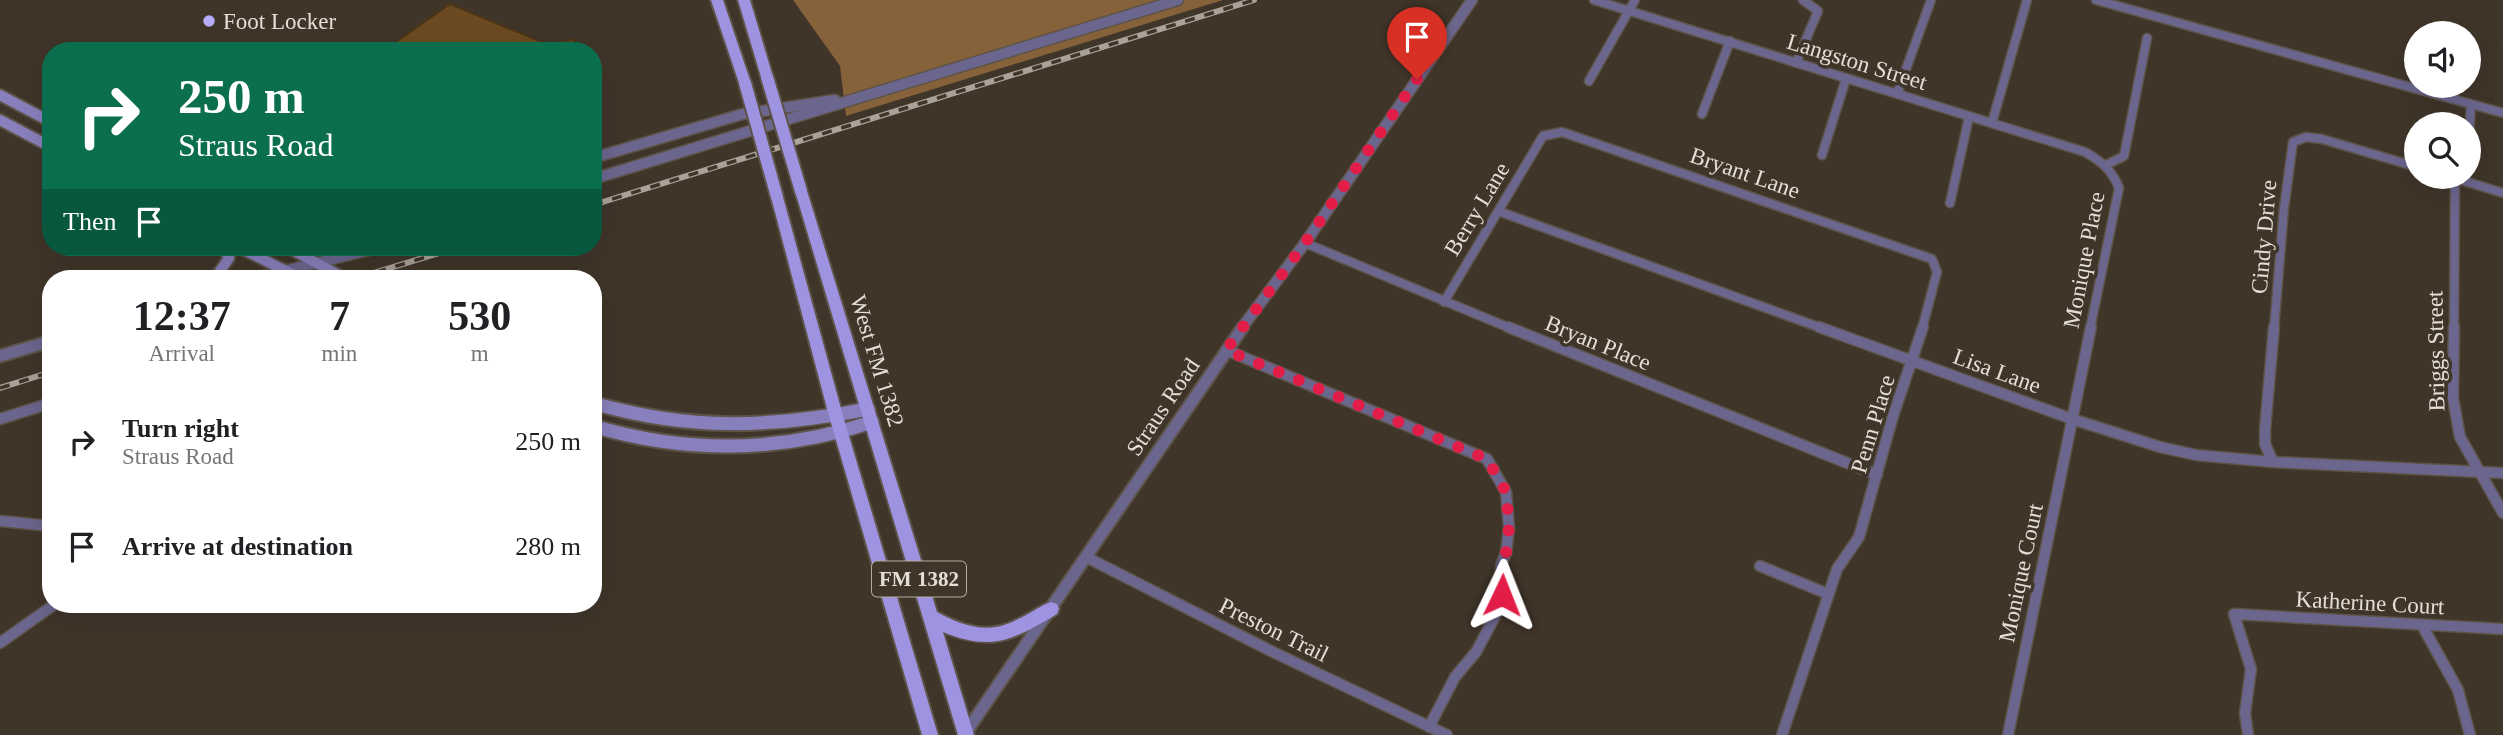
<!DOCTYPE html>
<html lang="en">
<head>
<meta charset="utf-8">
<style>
	:root { --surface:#fff; --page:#f6f6f6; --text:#202124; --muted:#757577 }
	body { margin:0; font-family:Georgia,serif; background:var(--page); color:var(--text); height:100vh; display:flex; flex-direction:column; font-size:26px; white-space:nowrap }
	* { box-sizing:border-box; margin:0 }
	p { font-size:23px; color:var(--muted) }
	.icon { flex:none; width:38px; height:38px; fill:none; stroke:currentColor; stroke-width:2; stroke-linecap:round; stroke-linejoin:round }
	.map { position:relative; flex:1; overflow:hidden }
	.sheet { position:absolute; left:42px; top:270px; width:560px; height:343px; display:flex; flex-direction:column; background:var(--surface); border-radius:28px; box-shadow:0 7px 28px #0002 }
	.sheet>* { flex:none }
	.banner { position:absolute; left:42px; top:42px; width:560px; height:214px; border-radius:28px; box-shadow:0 7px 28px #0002; background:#0b6e4f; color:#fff; overflow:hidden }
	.buttons { position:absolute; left:2404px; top:21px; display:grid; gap:14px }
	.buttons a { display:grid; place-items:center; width:77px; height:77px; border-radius:50%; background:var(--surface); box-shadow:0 7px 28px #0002; font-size:35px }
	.pin { position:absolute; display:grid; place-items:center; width:60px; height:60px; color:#fff; margin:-72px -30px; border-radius:50% 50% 50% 0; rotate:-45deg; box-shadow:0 0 7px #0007 }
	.pin .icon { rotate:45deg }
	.me { position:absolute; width:77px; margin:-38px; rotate:2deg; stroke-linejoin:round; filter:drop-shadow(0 0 5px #0008) }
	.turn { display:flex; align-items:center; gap:24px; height:147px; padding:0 21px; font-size:32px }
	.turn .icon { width:91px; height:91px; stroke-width:2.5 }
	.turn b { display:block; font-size:49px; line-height:60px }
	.then { display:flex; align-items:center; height:66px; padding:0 21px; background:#0003; gap:14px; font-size:26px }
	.eta { display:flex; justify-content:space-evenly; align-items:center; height:119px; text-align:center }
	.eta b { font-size:42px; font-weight:700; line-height:49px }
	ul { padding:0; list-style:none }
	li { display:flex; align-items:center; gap:21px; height:105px; padding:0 21px }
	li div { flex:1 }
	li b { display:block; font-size:26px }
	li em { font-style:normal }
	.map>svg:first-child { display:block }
	.forest { fill:#856239 }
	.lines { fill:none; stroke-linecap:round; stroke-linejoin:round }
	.minor-far1-casing { stroke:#5e5348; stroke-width:11 }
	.minor-casing { stroke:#5e5348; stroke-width:13 }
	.tertiary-far1-casing { stroke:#5e5348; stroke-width:13 }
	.tertiary-casing { stroke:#5e5348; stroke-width:15 }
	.secondary-far1-casing { stroke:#5e5348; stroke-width:14 }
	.secondary-casing { stroke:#5e5348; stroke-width:17 }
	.primary-casing { stroke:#5e5348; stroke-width:4 }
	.minor-far1 { stroke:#6b668d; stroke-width:8 }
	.minor { stroke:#6b668d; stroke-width:10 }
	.tertiary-far1 { stroke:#6b668d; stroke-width:10 }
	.tertiary { stroke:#6b668d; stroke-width:11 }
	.secondary-far1 { stroke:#8880bc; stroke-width:10 }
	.secondary { stroke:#8880bc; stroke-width:13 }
	.primary { fill:#9e93e1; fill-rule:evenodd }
	.rail-casing { stroke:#aaa299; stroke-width:6 }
	.rail { stroke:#403529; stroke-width:3.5; stroke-dasharray:10; stroke-linecap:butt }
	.primary-bridge-casing { stroke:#5e5348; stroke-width:16; stroke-linecap:butt }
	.primary-bridge { stroke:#9e93e1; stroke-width:12 }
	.shaded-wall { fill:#4c3417 }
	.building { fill:#6c4a21; stroke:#4c3417; stroke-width:2 }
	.route { stroke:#e11d48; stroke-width:12; stroke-dasharray:0 21.6 }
	.poi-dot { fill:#b6acf8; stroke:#403529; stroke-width:2.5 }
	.labels { text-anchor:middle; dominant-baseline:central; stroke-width:7; stroke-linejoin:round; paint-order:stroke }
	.shield { fill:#403529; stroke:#b4aba2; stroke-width:2 }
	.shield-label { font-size:21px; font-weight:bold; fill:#e5ded6 }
	.poi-label { font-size:23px; fill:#e5ded6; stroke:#403529; text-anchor:start }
	.street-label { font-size:23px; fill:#e5ded6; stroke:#403529 }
</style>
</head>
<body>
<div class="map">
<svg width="2503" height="735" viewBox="0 0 2503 735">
	<rect width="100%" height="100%" fill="#403529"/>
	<!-- forest -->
	<path class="forest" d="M793,0H1223L846,116L840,66Z"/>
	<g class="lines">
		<!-- minor-far1 casing -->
		<g class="minor-far1-casing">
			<path id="minor-far1" d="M1594,0L2085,152C2101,161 2112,170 2119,188L2090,329
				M2096,0L2503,113
				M1796,63L1818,11L1803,0
				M1589,81L1635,0
				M1897,94L1931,0
				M1702,114L1730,41
				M1992,123L2027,0
				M2469,138L2471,104
				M1822,155L1846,79
				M2106,165L2124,156L2147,38
				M2451,177L2503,193
				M1950,203L1969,117
				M1498,211L1824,329
				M1305,243L1512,329
				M1444,302L1543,136L1562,132L1932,259L1937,272L1922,329
				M2274,329L2284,208L2293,142L2306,137L2322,139L2417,167
				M2454,329L2455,177"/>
		</g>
		<!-- minor casing -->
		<g class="minor-casing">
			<path id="minor" d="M1508,327L1877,475
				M1819,327L2072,419L2160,447L2196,455L2273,462L2503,473
				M2454,327L2453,398L2460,437L2503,513
				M1226,350L1487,459L1506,492L1509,528L1506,553L1501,565L1500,607L1476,652L1455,677L1429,727
				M0,419L51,403
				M2273,462L2265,444V429L2274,327
				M0,521L51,526
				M1086,557L1273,652L1447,735
				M1760,566L1828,594
				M2423,627L2458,690L2470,735
				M0,643L55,604
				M1782,735L1837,569L1859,537L1893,416L1923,327
				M2008,735L2091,327
				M2248,735L2245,713L2251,669L2234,614L2503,629"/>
		</g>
		<!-- tertiary-far1 casing -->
		<g class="tertiary-far1-casing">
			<path id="tertiary-far1" d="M593,158L743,114L835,100
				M593,179L1178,0
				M331,255L348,247
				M256,278L381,247
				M1241,329L1305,243L1472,0"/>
		</g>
		<!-- tertiary casing -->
		<g class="tertiary-casing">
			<path id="tertiary" d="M0,356L51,341
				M964,735L1243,327"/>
		</g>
		<!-- secondary-far1 casing -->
		<g class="secondary-far1-casing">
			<path id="secondary-far1" d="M0,95L51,122
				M0,120L51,147
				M238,247L300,278
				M287,247L344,278
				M215,278L229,258L223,247"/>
		</g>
		<!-- secondary casing -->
		<g class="secondary-casing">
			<path id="secondary" d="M593,403C690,431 770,428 868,409
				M593,426C687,454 779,453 872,422"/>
		</g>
		<!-- primary casing -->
		<g class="primary-casing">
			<path id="primary" d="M711,0H723L751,83L749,86H741L739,83Z
				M738,0H750L773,77L771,80H763L761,77Z
				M801,187L807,191L937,612C963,626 988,635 1016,620C1028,615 1039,606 1051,602L1057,604L1059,609L1057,614C1013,640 992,652 943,632L974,735H958L795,191Z
				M777,193L783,197L843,416L938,735H922L829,416L771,197Z"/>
		</g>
		<!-- minor-far1 -->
		<use href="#minor-far1" class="minor-far1"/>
		<!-- minor -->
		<use href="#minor" class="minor"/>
		<!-- tertiary-far1 -->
		<use href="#tertiary-far1" class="tertiary-far1"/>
		<!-- tertiary -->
		<use href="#tertiary" class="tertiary"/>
		<!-- secondary-far1 -->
		<use href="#secondary-far1" class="secondary-far1"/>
		<!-- secondary -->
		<use href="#secondary" class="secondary"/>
		<!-- primary -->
		<use href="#primary" class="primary"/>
		<!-- rail casing -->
		<g class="rail-casing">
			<path id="rail" d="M593,205L1254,0
				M357,278L459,247
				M0,388L51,372"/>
		</g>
		<!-- rail -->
		<use href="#rail" class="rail"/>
		<!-- primary-bridge casing -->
		<g class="primary-bridge-casing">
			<path id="primary-bridge" d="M767,77L801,191
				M745,83L777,197"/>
		</g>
		<!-- primary-bridge -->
		<use href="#primary-bridge" class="primary-bridge"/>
	</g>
	<!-- shaded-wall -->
	<path class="shaded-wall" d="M574,39L580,51H574Z"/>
	<!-- building -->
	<path class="building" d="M450,4L549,45L574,39V51H383Z"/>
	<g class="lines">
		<!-- route -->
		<path class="route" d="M1417,79L1305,243L1226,350L1487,459L1506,492L1509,527L1506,553L1501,565L1502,595"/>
	</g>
	<!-- markers -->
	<circle class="poi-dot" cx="209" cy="21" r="7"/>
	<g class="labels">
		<!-- shield labels -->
		<rect class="shield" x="872" y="561.5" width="94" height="35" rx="5"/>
		<g class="shield-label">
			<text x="919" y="579">FM 1382</text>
		</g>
		<!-- poi labels -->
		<g class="poi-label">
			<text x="223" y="21">Foot Locker</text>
		</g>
		<!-- street labels -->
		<g class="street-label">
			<text transform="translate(1857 62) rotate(17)">Langston Street</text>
			<text transform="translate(1745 173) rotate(19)">Bryant Lane</text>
			<text transform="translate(1477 209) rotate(-59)">Berry Lane</text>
			<text transform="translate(2264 237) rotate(-85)">Cindy Drive</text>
			<text transform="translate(2084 260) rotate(-79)">Monique Place</text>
			<text transform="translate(1598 343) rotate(22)">Bryan Place</text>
			<text transform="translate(2436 351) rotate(-91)">Briggs Street</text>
			<text transform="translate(877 361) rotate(73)">West FM 1382</text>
			<text transform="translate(1997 371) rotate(20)">Lisa Lane</text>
			<text transform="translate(1163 407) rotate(-56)">Straus Road</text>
			<text transform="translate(1873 424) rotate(-73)">Penn Place</text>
			<text transform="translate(2021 573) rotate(-78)">Monique Court</text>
			<text transform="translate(2370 603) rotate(3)">Katherine Court</text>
			<text transform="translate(1274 630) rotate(26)">Preston Trail</text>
		</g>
	</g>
</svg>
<div class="buttons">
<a><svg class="icon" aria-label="sound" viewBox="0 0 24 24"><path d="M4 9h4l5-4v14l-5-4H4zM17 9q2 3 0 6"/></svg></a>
<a><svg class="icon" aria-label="search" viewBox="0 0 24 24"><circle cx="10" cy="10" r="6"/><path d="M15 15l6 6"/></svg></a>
</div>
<div class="pin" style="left:1417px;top:79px;background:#d93025"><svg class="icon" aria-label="arrive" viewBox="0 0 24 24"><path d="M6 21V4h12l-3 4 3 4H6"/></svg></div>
<svg class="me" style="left:1502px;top:595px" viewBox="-20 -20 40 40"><path d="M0-17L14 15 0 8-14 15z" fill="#e11d48" stroke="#fff" stroke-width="4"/></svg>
<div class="banner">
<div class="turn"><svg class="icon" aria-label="right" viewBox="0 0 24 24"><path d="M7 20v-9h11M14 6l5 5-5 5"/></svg><div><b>250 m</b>Straus Road</div></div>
<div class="then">Then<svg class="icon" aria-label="arrive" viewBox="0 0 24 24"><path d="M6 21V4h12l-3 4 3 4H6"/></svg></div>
</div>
<section class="sheet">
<div class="eta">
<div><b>12:37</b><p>Arrival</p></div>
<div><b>7</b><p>min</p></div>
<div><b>530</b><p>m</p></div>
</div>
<ul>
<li><svg class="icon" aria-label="right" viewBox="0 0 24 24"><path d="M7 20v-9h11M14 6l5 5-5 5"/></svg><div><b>Turn right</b><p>Straus Road</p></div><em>250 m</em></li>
<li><svg class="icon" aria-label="arrive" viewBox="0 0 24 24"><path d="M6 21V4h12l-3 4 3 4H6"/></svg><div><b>Arrive at destination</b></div><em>280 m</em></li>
</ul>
</section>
</div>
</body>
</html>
